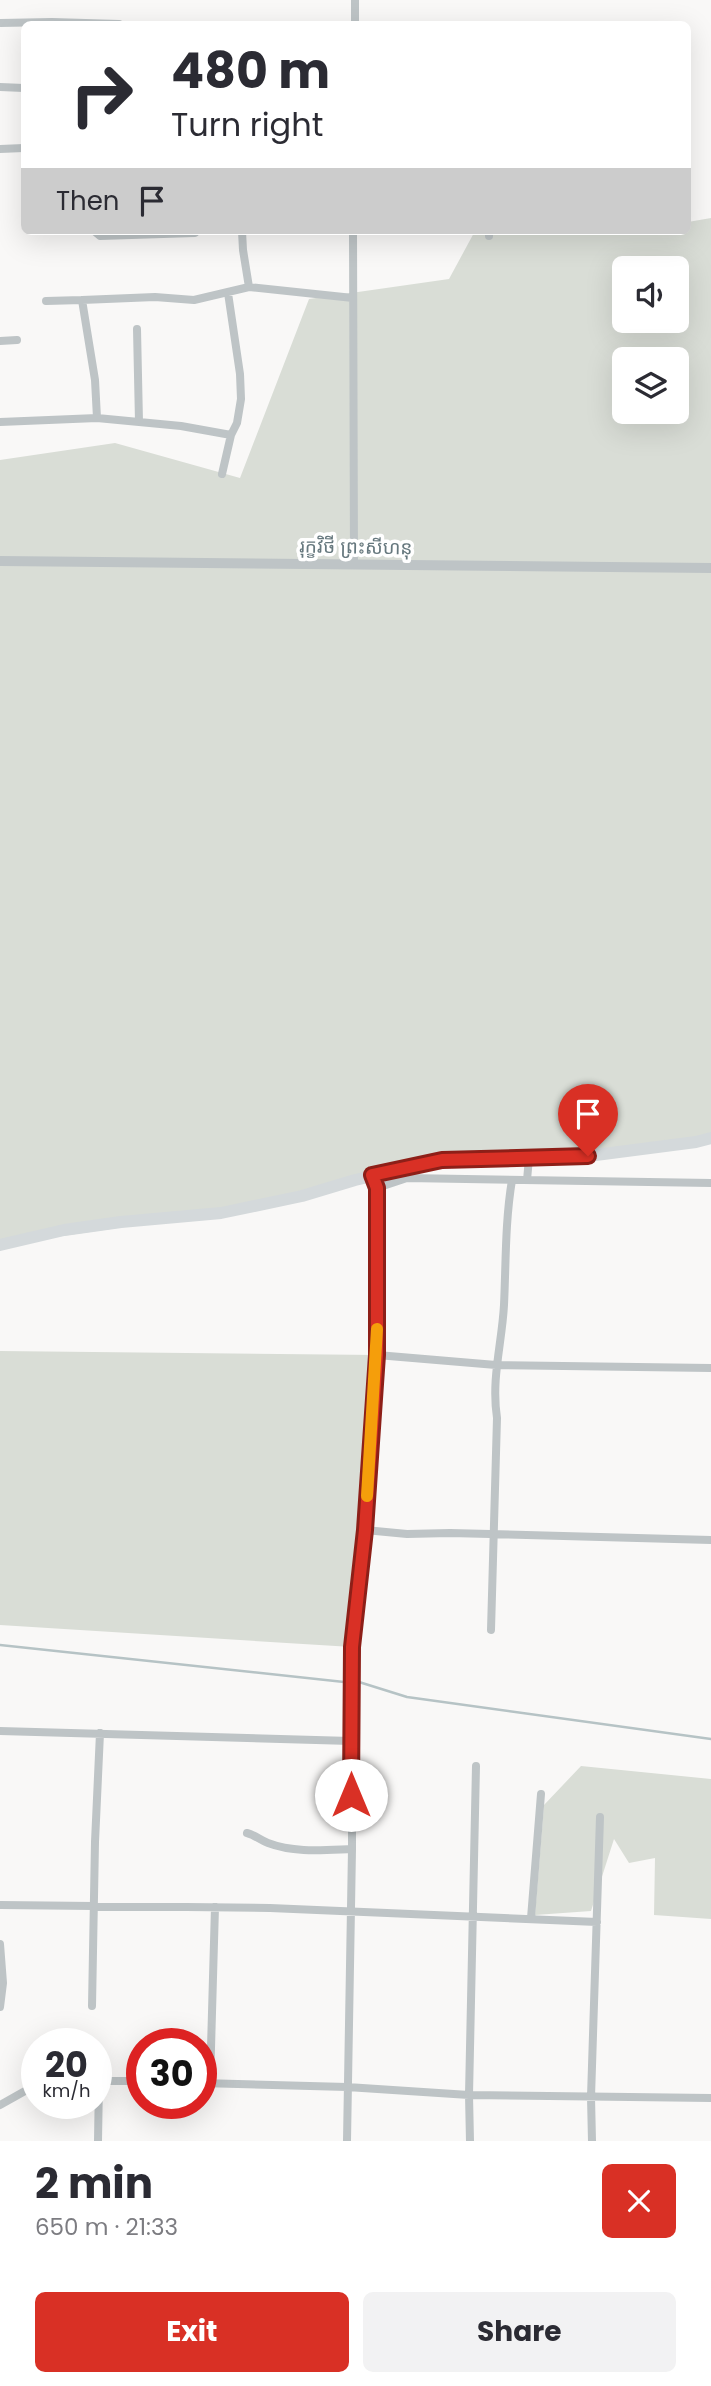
<!DOCTYPE html>
<html lang="en">
<head>
<meta charset="utf-8">
<style>
	:root { --surface:#fff; --page:#f2f2f3; --text:#2b2b33; --muted:#7c7c81; --accent:#d93025 }
	body { margin:0; font-family:Poppins,"Noto Sans Khmer",sans-serif; background:var(--page); color:var(--text); height:100vh; display:flex; flex-direction:column; font-size:26px; white-space:nowrap }
	* { box-sizing:border-box; margin:0 }
	p { font-size:23px; color:var(--muted) }
	.icon { flex:none; width:38px; height:38px; fill:none; stroke:currentColor; stroke-width:2; stroke-linecap:round; stroke-linejoin:round }
	.map { position:relative; height:2141px; overflow:hidden }
	.side { display:flex; flex-direction:column; background:var(--surface); flex:1 }
	.side>* { flex:none }
	.guide { position:absolute; left:21px; top:21px; width:670px; height:214px; border-radius:10px; box-shadow:0 7px 28px #0002; background:#fff; color:var(--text); overflow:hidden }
	.controls { position:absolute; left:612px; top:256px; display:grid; gap:14px }
	.controls a { display:grid; place-items:center; width:77px; height:77px; border-radius:10px; background:var(--surface); box-shadow:0 7px 28px #0002; font-size:35px }
	.speed { position:absolute; left:21px; top:2028px; display:flex; gap:14px; font-size:35px; font-weight:700; text-align:center }
	.speed>* { display:grid; place-content:center; width:91px; height:91px; border-radius:50%; background:var(--surface); box-shadow:0 7px 28px #0002; line-height:1 }
	.speed small { font-size:18px; font-weight:400 }
	.speed .limit { border:10px solid #d22; background:#fff; color:#111 }
	.pin { position:absolute; display:grid; place-items:center; width:60px; height:60px; color:#fff; margin:-72px -30px; border-radius:50% 50% 50% 0; rotate:-45deg; box-shadow:0 0 7px #0007 }
	.pin .icon { rotate:45deg }
	.me { position:absolute; width:77px; margin:-38px; rotate:0deg; stroke-linejoin:round; filter:drop-shadow(0 0 5px #0008) }
	.turn { display:flex; align-items:center; gap:24px; height:147px; padding:0 35px; font-size:32px }
	.turn .icon { width:91px; height:91px; stroke-width:2.5 }
	.turn b { display:block; font-size:49px; line-height:60px }
	.then { display:flex; align-items:center; height:66px; padding:0 35px; background:#0003; gap:14px; font-size:26px }
	.round { display:grid; place-items:center; flex:none; width:74px; height:74px; border-radius:10px; background:var(--page) }
	.headline { display:flex; align-items:center; justify-content:space-between; height:119px; padding:0 35px }
	h1 { font-size:42px; font-weight:700; line-height:52px }
	.primary-button { display:flex; gap:14px; margin-top:auto; padding:14px 35px }
	.primary-button a { flex:1; height:80px; border-radius:10px; background:var(--accent); color:#fff; font-size:28px; font-weight:700; line-height:80px; text-align:center }
	.primary-button a+a { background:var(--page); color:var(--text) }
	.map>svg:first-child { display:block }
	.green { fill:#d9ddd6; fill-rule:evenodd }
	.lines { fill:none; stroke-linecap:round; stroke-linejoin:round }
	.stream { stroke:#b6c3c5; stroke-width:2.5 }
	.minor { stroke:#bec4c6; stroke-width:8 }
	.tertiary { stroke:#bec4c6; stroke-width:10 }
	.secondary { stroke:#d4d9db; stroke-width:12 }
	.route-casing { stroke:#8d1f18; stroke-width:18 }
	.route { stroke:#d93025; stroke-width:12 }
	.slow { stroke:#f59e0b; stroke-width:12 }
	.labels { text-anchor:middle; dominant-baseline:central; stroke-width:7; stroke-linejoin:round; paint-order:stroke }
	.street-label { font-size:19px; fill:#66787e; stroke:#fff }
</style>
</head>
<body>
<div class="map">
<svg width="711" height="2141" viewBox="0 0 711 2141">
	<rect width="100%" height="100%" fill="#f9f8f7"/>
	<!-- green -->
	<path class="green" d="M711,218V1138L696,1142L442,1160L221,1213L0,1245V460L115,443L240,478L309,299L449,279L475,231H688V222ZM625,268H677V320H625ZM625,359H677V411H625Z
		M0,1351L377,1355L352,1647L0,1625Z
		M581,1766L711,1779V1919L654,1915L655,1858L629,1863L614,1839L591,1911L535,1915L544,1805Z"/>
	<g class="lines">
		<!-- stream -->
		<path class="stream" d="M0,1645L344,1682
			M359,1682L407,1697L711,1739"/>
		<!-- minor -->
		<path class="minor" d="M0,23L52,22L119,24
			M355,24V0
			M0,87L24,88
			M0,149L24,148
			M94,231L100,236L195,233
			M242,231L243,250L249,287L353,298
			M353,231L354,565
			M489,236V231
			M46,301L82,300
			M137,329L139,422
			M0,341L17,340
			M97,418L181,426L231,435
			M0,422L97,418L95,380L82,300L155,297L194,300L249,287
			M222,474L231,435L237,423L241,399L240,374L228,293
			M527,1180L529,1158
			M377,1188L407,1178L711,1183
			M377,1355L496,1365L711,1368
			M365,1530L407,1534L450,1533L711,1540
			M491,1630L497,1418C491,1379 502,1343 504,1305C506,1263 505,1222 512,1180
			M0,1731L351,1741
			M247,1833C255,1835 260,1840 268,1843C294,1853 324,1850 352,1849
			M0,1905L270,1908L597,1922
			M531,1918L541,1794
			M0,1944L3,1983L0,2007
			M92,2006L95,1842L100,1733
			M96,2081H142
			M201,2083L347,2087L469,2095L711,2098
			M210,2083L215,1907
			M0,2105L25,2091L37,2088
			M98,2141L99,2081
			M347,2141L352,1849V1647L365,1530L377,1355V1188L372,1175
			M470,2141L469,2095L476,1766
			M592,2141L591,2097L600,1817"/>
		<!-- tertiary -->
		<path class="tertiary" d="M0,561L711,568"/>
		<!-- secondary -->
		<path class="secondary" d="M0,1245L64,1230L121,1222L221,1213L302,1196L355,1180L442,1160L588,1156L696,1142L711,1138"/>
	</g>
	<g class="lines">
		<!-- route casing -->
		<g class="route-casing">
			<path id="route" d="M351,1795L352,1647L365,1530L377,1355V1188L372,1175L442,1160L588,1156"/>
		</g>
		<!-- route -->
		<use href="#route" class="route"/>
		<!-- slow -->
		<path class="slow" d="M367,1496L377,1329"/>
	</g>
	<g class="labels">
		<!-- street labels -->
		<g class="street-label">
			<text transform="translate(356 547) rotate(1)">រុក្ខវិថី ព្រះសីហនុ</text>
		</g>
	</g>
</svg>
<div class="controls">
<a><svg class="icon" aria-label="sound" viewBox="0 0 24 24"><path d="M4 9h4l5-4v14l-5-4H4zM17 9q2 3 0 6"/></svg></a>
<a><svg class="icon" aria-label="layers" viewBox="0 0 24 24"><path d="M12 4l9 5-9 5-9-5zM3 14l9 5 9-5"/></svg></a>
</div>
<div class="speed"><div>20<small>km/h</small></div><div class="limit">30</div></div>
<div class="pin" style="left:588px;top:1156px;background:#d93025"><svg class="icon" aria-label="arrive" viewBox="0 0 24 24"><path d="M6 21V4h12l-3 4 3 4H6"/></svg></div>
<svg class="me" style="left:351px;top:1795px" viewBox="-20 -20 40 40"><circle r="19" fill="#fff"/><path d="M0-13L10 11 0 6-10 11z" fill="#d93025"/></svg>
<div class="guide">
<div class="turn"><svg class="icon" aria-label="right" viewBox="0 0 24 24"><path d="M7 20v-9h11M14 6l5 5-5 5"/></svg><div><b>480 m</b>Turn right</div></div>
<div class="then">Then<svg class="icon" aria-label="arrive" viewBox="0 0 24 24"><path d="M6 21V4h12l-3 4 3 4H6"/></svg></div>
</div>
</div>
<section class="side">
<div class="headline"><div><h1>2 min</h1><p>650 m · 21:33</p></div><a class="round" style="background:#d93025;color:#fff"><svg class="icon" aria-label="close" viewBox="0 0 24 24"><path d="M6 6l12 12M18 6L6 18"/></svg></a></div>
<div class="primary-button"><a>Exit</a><a>Share</a></div>
</section>
</body>
</html>
